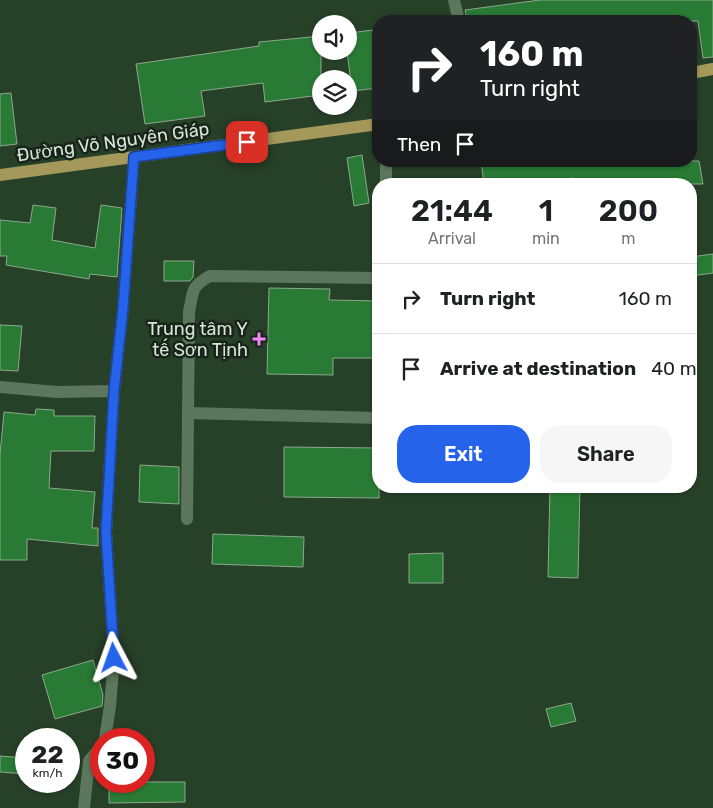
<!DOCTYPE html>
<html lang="en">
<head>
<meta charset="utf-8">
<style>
	:root { --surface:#fff; --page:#f6f6f6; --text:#202124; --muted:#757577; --line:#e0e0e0; --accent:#2563eb }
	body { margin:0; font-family:Rubik,sans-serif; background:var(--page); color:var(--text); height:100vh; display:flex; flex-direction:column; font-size:19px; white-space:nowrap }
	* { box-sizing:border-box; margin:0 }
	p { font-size:16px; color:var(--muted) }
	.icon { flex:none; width:28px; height:28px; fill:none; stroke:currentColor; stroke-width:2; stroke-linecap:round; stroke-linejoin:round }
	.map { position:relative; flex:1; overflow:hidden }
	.drawer { position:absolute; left:372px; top:178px; width:325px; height:315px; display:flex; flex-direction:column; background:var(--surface); border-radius:20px; box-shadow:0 1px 4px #0004 }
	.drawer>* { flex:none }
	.top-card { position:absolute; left:372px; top:15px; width:325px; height:152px; border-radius:20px; box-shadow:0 1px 4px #0004; background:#202124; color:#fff; overflow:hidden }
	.tools { position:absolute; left:312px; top:15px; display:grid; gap:10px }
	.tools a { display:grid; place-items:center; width:45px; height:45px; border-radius:50%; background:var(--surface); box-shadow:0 1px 4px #0004; font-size:25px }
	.speed { position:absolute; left:15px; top:728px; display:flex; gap:10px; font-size:25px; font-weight:700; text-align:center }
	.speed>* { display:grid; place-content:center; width:65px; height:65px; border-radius:50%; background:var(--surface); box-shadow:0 1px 4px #0004; line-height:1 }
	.speed small { font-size:12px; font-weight:400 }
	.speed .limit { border:8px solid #d22; background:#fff; color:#111 }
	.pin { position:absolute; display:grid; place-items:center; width:42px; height:42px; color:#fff; margin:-21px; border-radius:10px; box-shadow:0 2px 8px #0006 }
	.me { position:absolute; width:55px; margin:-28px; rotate:356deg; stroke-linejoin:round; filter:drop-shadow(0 0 4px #0008) }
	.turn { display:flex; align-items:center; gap:18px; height:105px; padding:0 25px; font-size:22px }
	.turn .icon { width:65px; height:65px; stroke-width:2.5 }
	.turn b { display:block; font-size:35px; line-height:42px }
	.then { display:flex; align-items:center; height:48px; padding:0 25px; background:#0003; gap:10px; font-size:19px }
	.eta { display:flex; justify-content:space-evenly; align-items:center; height:85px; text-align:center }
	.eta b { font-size:30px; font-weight:600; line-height:35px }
	.button { display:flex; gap:10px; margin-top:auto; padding:10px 25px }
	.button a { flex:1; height:58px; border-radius:20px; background:var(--accent); color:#fff; font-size:20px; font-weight:600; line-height:58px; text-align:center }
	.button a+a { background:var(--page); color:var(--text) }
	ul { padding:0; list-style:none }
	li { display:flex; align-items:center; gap:15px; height:70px; padding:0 25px; border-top:1px solid var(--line) }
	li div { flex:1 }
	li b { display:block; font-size:19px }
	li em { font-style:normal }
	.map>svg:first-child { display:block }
	.building { fill:#297a35; stroke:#8ca98d }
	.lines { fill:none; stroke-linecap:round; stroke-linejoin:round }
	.minor { stroke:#5c775d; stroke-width:12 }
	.major { stroke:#a4985b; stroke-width:12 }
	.route-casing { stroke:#184099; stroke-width:12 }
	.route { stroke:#2563eb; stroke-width:9 }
	.poi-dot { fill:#f18af5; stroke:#182319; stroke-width:2 }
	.labels { text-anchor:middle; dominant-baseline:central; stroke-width:5; stroke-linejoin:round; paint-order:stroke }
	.street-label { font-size:18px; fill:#d6e5d7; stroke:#182319 }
	.poi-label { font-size:18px; fill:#d6e5d7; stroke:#182319; text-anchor:end }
</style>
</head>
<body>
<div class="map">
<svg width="713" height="808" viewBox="0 0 713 808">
	<rect width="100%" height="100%" fill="#274028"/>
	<!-- building -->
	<path class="building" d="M540,0H713V57L703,58L698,21H467L465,10Z
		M373,30L379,88L352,91L347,51H349V33Z
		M321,36V95L265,102L263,83L201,91L205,116L145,124L136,64L259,46V42Z
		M11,93L17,144L0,146V94Z
		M362,155L369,203L354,206L347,158Z
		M481,161H699L703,184H573V178L534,184H484Z
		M33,205L56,208L52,240L95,248L101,205L122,208L117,277L90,274L89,279L6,265L7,256H0V220L30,223Z
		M713,254V273L691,276V257Z
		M164,261H194L193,277L190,281H164Z
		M269,288L330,289L329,300L379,301V358H333V375L267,374Z
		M0,325L22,326L18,371L0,370Z
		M36,409L54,410V416H95L94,451H51L49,488L95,492L92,528H98V546L27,539V560H0V454L4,412L35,415Z
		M284,447L379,448V498L284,497Z
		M140,465L179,467V504L139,502Z
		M550,486H580L578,578L548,577Z
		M213,534L304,537L303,567L212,564Z
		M443,553V583H409V554Z
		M93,660L103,695L102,706L55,719L42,675Z
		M571,703L576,721L551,727L546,709Z
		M0,756L26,758V774L0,772Z
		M109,782H185V802L109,803Z"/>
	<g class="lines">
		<!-- minor -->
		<path class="minor" d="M454,0L459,21
			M386,184V161
			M0,387L57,392L114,391
			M188,413L379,418
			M187,519L189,312C193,292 191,286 210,276L379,278
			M105,739L110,706L114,658L106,532L114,391L123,308L134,157
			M84,808L89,761L101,747"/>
		<!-- major -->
		<path class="major" d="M691,73L713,69
			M0,175L379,124"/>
	</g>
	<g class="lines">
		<!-- route casing -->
		<g class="route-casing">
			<path id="route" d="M114,658L106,532L114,391L123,308L134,157L247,142"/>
		</g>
		<!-- route -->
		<use href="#route" class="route"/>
	</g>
	<!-- markers -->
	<path class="poi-dot" d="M256.5 331.5h5v5h5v5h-5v5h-5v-5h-5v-5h5z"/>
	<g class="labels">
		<!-- street labels -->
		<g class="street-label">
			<text transform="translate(113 142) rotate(-8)">Đường Võ Nguyên Giáp</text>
		</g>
		<!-- poi labels -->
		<g class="poi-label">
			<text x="248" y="329">Trung tâm Y<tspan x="248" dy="21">tế Sơn Tịnh</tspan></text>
		</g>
	</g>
</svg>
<div class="tools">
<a><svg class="icon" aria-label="sound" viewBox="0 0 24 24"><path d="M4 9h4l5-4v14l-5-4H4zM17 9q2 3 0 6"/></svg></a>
<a><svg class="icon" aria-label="layers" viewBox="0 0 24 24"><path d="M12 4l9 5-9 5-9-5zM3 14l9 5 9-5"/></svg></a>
</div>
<div class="speed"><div>22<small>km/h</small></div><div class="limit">30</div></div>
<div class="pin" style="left:247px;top:142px;background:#d93025"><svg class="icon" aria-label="arrive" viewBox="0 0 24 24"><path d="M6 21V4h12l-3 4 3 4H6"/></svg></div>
<svg class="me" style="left:114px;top:658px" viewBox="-20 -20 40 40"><path d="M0-17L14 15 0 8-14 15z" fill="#2563eb" stroke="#fff" stroke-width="4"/></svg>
<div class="top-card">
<div class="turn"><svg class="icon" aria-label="right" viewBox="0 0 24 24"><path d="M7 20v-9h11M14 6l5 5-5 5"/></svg><div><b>160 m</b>Turn right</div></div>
<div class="then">Then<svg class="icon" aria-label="arrive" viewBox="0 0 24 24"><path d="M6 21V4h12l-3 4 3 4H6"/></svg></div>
</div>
<section class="drawer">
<div class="eta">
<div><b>21:44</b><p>Arrival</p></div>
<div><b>1</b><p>min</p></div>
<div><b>200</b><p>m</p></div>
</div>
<ul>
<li><svg class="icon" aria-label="right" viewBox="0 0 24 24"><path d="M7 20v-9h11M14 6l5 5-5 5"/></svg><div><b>Turn right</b></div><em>160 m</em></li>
<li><svg class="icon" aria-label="arrive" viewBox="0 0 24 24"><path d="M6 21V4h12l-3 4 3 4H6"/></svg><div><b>Arrive at destination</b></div><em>40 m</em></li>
</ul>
<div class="button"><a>Exit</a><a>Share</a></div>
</section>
</div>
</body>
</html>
